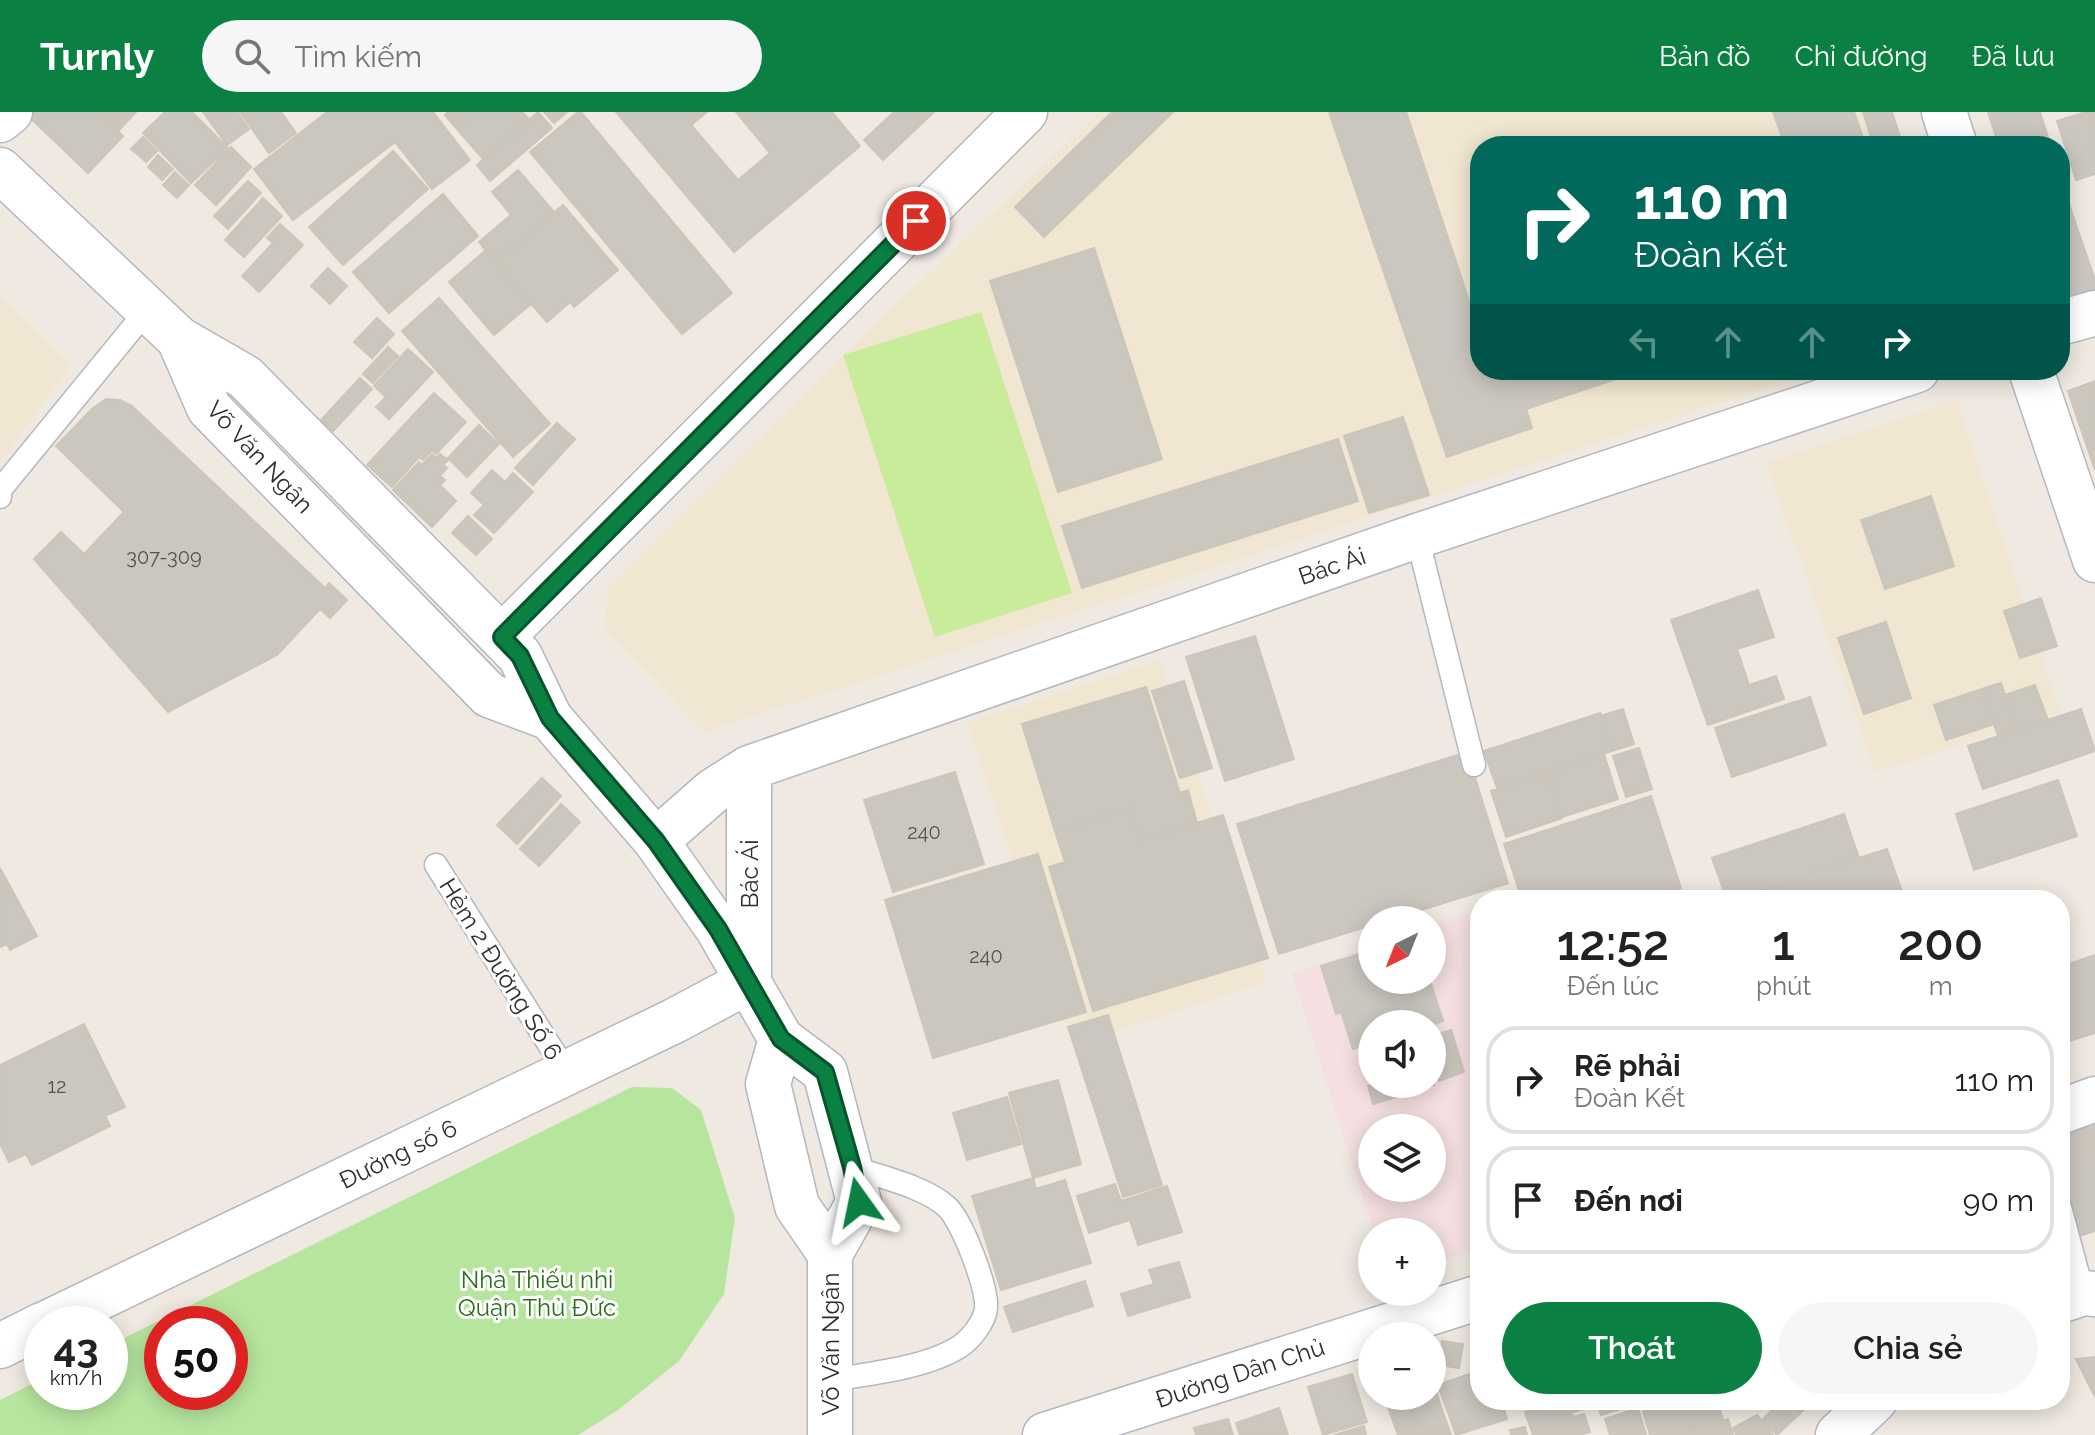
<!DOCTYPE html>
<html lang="vi">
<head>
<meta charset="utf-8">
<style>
	:root { --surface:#fff; --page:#f6f6f6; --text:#222; --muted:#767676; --line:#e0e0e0; --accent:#0b8043 }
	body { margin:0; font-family:Raleway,sans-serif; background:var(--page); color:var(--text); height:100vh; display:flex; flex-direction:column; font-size:30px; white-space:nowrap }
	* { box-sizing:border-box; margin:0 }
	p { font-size:26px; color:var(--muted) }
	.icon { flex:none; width:44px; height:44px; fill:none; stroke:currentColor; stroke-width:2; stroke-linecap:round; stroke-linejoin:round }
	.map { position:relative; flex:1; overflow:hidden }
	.sheet { position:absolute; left:1470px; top:778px; width:600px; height:520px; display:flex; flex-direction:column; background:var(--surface); border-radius:32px; box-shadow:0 4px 20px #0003 }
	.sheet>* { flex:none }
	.guide { position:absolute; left:1470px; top:24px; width:600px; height:244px; border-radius:32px; box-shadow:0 4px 20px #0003; background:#00695c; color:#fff; overflow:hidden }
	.needle { width:52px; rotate:223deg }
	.tools { position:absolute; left:1358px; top:794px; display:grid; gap:16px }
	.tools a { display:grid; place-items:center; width:88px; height:88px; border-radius:50%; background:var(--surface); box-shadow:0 4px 20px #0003; font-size:40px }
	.speed { position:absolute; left:24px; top:1194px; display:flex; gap:16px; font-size:40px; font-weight:700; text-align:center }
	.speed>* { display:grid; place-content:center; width:104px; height:104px; border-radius:50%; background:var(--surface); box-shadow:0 4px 20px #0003; line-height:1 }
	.speed small { font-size:20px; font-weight:400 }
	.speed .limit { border:12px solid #d22; background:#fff; color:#111 }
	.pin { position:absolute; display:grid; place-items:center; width:68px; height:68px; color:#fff; margin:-34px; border:4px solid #fff; border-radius:50%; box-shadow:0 2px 8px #0007 }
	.me { position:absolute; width:88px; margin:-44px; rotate:348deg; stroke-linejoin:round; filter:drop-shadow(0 0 6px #0008) }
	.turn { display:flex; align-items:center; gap:28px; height:168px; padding:0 32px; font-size:36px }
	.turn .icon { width:104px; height:104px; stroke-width:2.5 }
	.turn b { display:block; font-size:56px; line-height:68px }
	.lanes { display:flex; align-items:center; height:76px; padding:0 32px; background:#0003; justify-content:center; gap:40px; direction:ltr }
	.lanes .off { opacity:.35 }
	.eta { display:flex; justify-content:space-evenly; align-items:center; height:136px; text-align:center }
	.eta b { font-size:48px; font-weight:600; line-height:56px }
	.button { display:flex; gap:16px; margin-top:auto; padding:16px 32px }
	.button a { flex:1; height:92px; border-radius:48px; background:var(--accent); color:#fff; font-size:32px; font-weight:600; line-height:92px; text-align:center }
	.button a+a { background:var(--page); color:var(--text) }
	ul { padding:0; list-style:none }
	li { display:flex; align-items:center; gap:24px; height:108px; margin:0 16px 12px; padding:0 16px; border:4px solid var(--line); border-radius:32px }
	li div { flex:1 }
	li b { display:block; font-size:30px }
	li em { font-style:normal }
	header { display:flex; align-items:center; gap:48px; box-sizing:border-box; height:112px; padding:0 40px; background:var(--accent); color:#fff }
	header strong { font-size:38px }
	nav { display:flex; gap:44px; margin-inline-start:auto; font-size:28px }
	.search { width:560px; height:72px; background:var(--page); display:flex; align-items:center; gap:20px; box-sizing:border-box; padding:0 28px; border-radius:44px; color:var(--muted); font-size:30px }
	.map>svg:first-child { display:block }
	.education { fill:#f0e6d1 }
	.medical { fill:#f5dfe0; fill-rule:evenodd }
	.green { fill:#b6e59e; fill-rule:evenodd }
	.pitch { fill:#c9ec9a }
	.building { fill:#cbc7bf; stroke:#cbc5ba; stroke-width:2 }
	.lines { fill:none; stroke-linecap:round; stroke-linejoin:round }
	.service-casing { stroke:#b4b7c1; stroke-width:25 }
	.minor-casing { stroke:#b4b7c1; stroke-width:47 }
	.tertiary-casing { stroke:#b4b7c1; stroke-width:47 }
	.secondary-casing { stroke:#b4b7c1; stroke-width:47 }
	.service { stroke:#fff; stroke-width:22 }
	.minor { stroke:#fff; stroke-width:44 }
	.tertiary { stroke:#fff; stroke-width:44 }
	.secondary { stroke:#fff; stroke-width:44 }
	.route-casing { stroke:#07532c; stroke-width:20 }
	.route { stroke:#0b8043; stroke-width:14 }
	.labels { text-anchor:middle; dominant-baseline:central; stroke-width:6; stroke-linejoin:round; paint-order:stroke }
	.number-label { font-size:20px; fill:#555452 }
	.street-label { font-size:24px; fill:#2e2e2e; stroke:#fff }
	.park-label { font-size:24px; fill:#2c6e1b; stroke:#fff }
</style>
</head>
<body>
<header>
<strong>Turnly</strong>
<div class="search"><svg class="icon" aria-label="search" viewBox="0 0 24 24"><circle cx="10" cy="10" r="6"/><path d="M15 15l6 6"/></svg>Tìm kiếm</div>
<nav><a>Bản đồ</a><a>Chỉ đường</a><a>Đã lưu</a></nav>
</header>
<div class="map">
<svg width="2095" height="1323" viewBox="0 0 2095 1323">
	<rect width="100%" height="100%" fill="#efe9e1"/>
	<!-- education -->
	<path class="education" d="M1100,0H1892L1903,34H1480V258H1822L705,620L605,517L608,477L843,243Z
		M0,184L71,253L0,350Z
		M1957,288L2060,600L1876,660L1766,351Z
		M1160,548L1266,870L1074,932L967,611Z"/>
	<!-- medical -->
	<path class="medical" d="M1480,798V1136L1432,1152V1120H1374L1292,861L1372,834V868H1432V814ZM1372,912H1432V972H1372ZM1372,1016H1432V1076H1372Z"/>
	<!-- green -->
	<path class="green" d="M632,975L672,976L701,998L735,1106L724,1182L679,1249L618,1298L578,1323H0V1288L42,1267V1280H110V1233ZM162,1212H230V1280H162Z"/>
	<!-- pitch -->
	<path class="pitch" d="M981,200L1072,481L935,525L843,243Z"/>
	<!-- building -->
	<path class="building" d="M24,0H97L123,24L88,61Z
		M100,0H136L119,18Z
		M165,0H192L228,36L191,71L143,21Z
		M203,0H237L249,17L227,33Z
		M240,0H281L296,21L269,41Z
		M327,0H433L470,48L432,77L395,30L293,108L254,57Z
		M448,0H474L456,16L445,3Z
		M474,0H522L530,8L484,48L456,16Z
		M538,0L552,16L490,69L477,53Z
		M544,0H567L554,11Z
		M578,0H581L732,181L682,222L530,40Z
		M616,0H707L691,13L738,68L770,41L736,0H832L860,34L734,140Z
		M894,0H934L883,48L864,28Z
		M1112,0H1173L1044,125L1015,95Z
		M1329,0H1406L1480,222V258H1643L1526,297L1532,316L1447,345Z
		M1773,0H1854L1866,34H1785Z
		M1863,0H1892L1903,34H1874Z
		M1988,0H2040L2047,22L2009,34H1999Z
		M2086,0H2095V62L2076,68L2057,9Z
		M2047,22L2051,34H2009Z
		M143,25L157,39L146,50L131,37Z
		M231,35L251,55L216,93L195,73Z
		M393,39L428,77L343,153L309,115Z
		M158,43L173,57L162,68L148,55Z
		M518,58L554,100L495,150L479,130L511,103L492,80Z
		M175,60L189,73L177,86L163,73Z
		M248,69L261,81L228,117L214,104Z
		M2064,75L2074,107L2060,111V76Z
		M443,82L478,124L389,201L353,160Z
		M263,86L282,104L244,145L225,128Z
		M563,93L618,158L574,195L570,190L547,210L495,150Z
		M2074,107L2095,168V183L2069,192L2060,187V111Z
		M280,112L303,133L259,180L242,164L273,131L267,126Z
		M1094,136L1162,347L1058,380L990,169Z
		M486,138L531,192L494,223L449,170Z
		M328,156L347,174L330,192L311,174Z
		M439,186L550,312L513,345L402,219Z
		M377,206L394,222L372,246L354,230Z
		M388,235L398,244L373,271L363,262Z
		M408,237L433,260L389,307L376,295L386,285L374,274Z
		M360,266L372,277L333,319L321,308Z
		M2095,269V358L2068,279Z
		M434,281L466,310L436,342L432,338L423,348L419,345L392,375L367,353Z
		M106,287L120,288L132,294L325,476L329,471L347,488L330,506L320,497L277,543L168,600L34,447L61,420L84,442L124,400L56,334L92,297Z
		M1403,305L1429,383L1369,401L1344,324Z
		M557,311L575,327L533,373L515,356Z
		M479,313L499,332L467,365L448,346Z
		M1338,327L1358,389L1082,476L1062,414Z
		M432,342L436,346L440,342L448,348L443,353L447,356L440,364L445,368L440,373L456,389L432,415L393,378L419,350L422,353Z
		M492,358L505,370L513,361L533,380L494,421L474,403L484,393L471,381Z
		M1931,384L1954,454L1885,477L1861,408Z
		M468,404L492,427L476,443L452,421Z
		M1758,478L1774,525L1737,537L1749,573L1776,564L1784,587L1708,613L1671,508Z
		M2041,486L2057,534L2020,546L2004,499Z
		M1886,510L1911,586L1864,602L1838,526Z
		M1255,524L1294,647L1225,669L1186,545Z
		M1184,569L1212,656L1180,666L1152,579Z
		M2001,571L2017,618L1998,624L1982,577Z
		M2035,573L2048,608L2017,618L2005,583Z
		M1146,575L1180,681L1188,678L1197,711L1140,728L1130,696L1055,719L1022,612Z
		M1982,577L1994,612L1946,628L1934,593Z
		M1810,585L1826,633L1732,665L1715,616Z
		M1623,597L1634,632L1612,639L1601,604Z
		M2081,597L2095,639L1983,677L1968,634Z
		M1600,601L1612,639L1497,676L1484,639Z
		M1639,636L1652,677L1626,685L1613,644Z
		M1467,640L1508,771L1389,808H1372V813L1279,842L1237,712Z
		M1604,642L1618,687L1562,705L1548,660Z
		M955,660L984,752L893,780L864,688Z
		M1548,660L1562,706L1506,725L1491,679Z
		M542,666L561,684L517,732L497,713Z
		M2058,668L2077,724L1974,758L1956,702Z
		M1651,684L1681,776L1643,788H1522L1504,732Z
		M561,692L580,710L539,754L520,737Z
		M1130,696L1140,728L1223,703L1268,846L1093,899L1049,755L1065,750L1055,719Z
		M1844,702L1859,746L1736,788H1727L1712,746Z
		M1887,737L1905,788H1736L1859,746Z
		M1038,742L1086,900L933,946L885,788Z
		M0,756L37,824L10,838L7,832L0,835Z
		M1372,838V868H1430L1431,872L1336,902L1321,854Z
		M2095,843V921L2060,932V855Z
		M1431,872L1443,909L1432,913L1372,912V931L1353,937L1341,900Z
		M1108,903L1162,1073L1123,1085L1068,915Z
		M84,912L125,995L105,1004L110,1014L32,1053L26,1042L9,1050L0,1032V953Z
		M1451,918L1464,960L1439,969L1432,947V924Z
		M1432,965L1434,973L1373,992L1368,974L1375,972H1432Z
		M1058,968L1081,1052L1033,1066L1009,981Z
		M1007,985L1021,1032L967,1048L953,1001Z
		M2095,1012V1039H2094L2086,1015Z
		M2086,1015L2095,1041V1052L2060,1062V1023Z
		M2095,1052V1119L2079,1124L2060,1062Z
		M1033,1066L1036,1077L1065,1068L1091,1151L1001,1178L972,1084Z
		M1115,1072L1121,1089L1167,1074L1182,1120L1138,1133L1130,1108L1089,1121L1077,1084Z
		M1179,1150L1190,1185L1128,1204L1121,1182L1154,1172L1149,1158Z
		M1085,1169L1093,1194L1013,1220L1004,1195Z
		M1442,1229L1463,1232L1459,1256L1439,1253Z
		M2095,1245V1285L2076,1247Z
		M1352,1262L1367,1310L1323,1323L1308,1275Z
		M1469,1262L1475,1280L1480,1278V1288H1501L1507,1307L1456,1323L1438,1273Z
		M1432,1268L1451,1323H1398L1384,1284H1432Z
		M1565,1288H1580L1583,1297L1571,1301L1573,1305L1584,1302L1590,1320L1581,1323H1533L1525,1300Z
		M1596,1288H1645L1646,1289L1601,1303Z
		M1681,1288L1691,1323H1650L1643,1300Z
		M1682,1288H1717L1723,1308L1691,1318Z
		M1782,1288H1814L1777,1323L1762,1308Z
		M1279,1296L1288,1323H1240L1236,1311Z
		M1638,1296L1646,1323H1610L1605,1307Z
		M1757,1303L1773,1323H1736L1733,1316Z
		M1228,1307L1233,1323H1196L1194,1316Z
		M1728,1307L1733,1323H1693L1691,1318Z
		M1364,1314L1366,1323H1334Z
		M1525,1315L1527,1323H1511L1510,1318Z"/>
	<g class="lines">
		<!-- service casing -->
		<g class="service-casing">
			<path id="service" d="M0,385V378L148,197
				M1417,424L1474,653
				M436,753L567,961
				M2060,1095L2083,1181
				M830,1268C868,1262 926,1256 959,1235C970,1228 985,1210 986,1196C988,1176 962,1109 947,1095C926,1075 880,1065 852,1055"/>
		</g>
		<!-- minor casing -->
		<g class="minor-casing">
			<path id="minor" d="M1944,0L1955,34
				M0,8L10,0
				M2060,211L2095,201
				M2031,258L2095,448
				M502,525L1025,0
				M656,729L713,679L749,656L1417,424L1917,258
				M2060,1189L2083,1181L2095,1182
				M45,1212L674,909L749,869V656
				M0,1234L42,1213
				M1838,1323L1875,1288"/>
		</g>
		<!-- tertiary casing -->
		<g class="tertiary-casing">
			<path id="tertiary" d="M2060,1000L2095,987
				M1045,1323L1480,1185"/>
		</g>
		<!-- secondary casing -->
		<g class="secondary-casing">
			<path id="secondary" d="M0,58L179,227L245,265L520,544L550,606L656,729L718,817L781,927L825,960L859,1090L830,1142V1323
				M179,227L209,296L489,583L550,606
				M781,927L768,972L797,1094L830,1142"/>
		</g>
		<!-- service -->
		<use href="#service" class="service"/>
		<!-- minor -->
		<use href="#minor" class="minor"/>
		<!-- tertiary -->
		<use href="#tertiary" class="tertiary"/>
		<!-- secondary -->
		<use href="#secondary" class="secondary"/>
	</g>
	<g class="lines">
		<!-- route casing -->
		<g class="route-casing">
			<path id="route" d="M859,1090L852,1055L825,960L781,927L718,817L656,729L550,606L520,544L502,525L916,109"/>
		</g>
		<!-- route -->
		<use href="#route" class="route"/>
	</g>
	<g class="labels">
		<!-- number labels -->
		<g class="number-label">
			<text x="164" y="445">307-309</text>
			<text x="924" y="720">240</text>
			<text x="986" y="844">240</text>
			<text x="57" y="974">12</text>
		</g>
		<!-- street labels -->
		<g class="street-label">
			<text transform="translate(260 345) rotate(47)">Võ Văn Ngân</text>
			<text transform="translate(1332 454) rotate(-19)">Bác Ái</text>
			<text transform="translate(749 762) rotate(-90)">Bác Ái</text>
			<text transform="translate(501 857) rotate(58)">Hẻm 2 Đường Số 6</text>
			<text transform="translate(398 1042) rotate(-26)">Đường số 6</text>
			<text transform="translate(830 1232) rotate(-90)">Võ Văn Ngân</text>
			<text transform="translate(1240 1261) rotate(-18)">Đường Dân Chủ</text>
		</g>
		<!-- park labels -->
		<g class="park-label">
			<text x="537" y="1167">Nhà Thiếu nhi<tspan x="537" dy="28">Quận Thủ Đức</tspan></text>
		</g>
	</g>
</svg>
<div class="tools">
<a><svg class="needle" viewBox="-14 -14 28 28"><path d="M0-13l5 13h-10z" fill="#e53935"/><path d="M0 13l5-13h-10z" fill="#767676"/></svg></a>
<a><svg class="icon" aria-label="sound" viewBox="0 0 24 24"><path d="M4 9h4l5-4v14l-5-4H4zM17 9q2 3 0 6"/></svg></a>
<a><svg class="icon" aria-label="layers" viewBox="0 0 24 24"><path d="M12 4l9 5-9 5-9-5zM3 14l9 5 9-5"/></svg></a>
<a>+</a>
<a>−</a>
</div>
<div class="speed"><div>43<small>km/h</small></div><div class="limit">50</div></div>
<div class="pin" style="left:916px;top:109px;background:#d93025"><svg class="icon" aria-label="arrive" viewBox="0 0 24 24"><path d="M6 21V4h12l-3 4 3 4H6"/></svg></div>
<svg class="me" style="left:859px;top:1090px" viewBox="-20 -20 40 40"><path d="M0-17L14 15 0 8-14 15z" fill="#0b8043" stroke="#fff" stroke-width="4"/></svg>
<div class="guide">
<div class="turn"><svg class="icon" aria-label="right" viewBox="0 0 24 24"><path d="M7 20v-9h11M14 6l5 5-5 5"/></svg><div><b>110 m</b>Đoàn Kết</div></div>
<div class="lanes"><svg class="icon off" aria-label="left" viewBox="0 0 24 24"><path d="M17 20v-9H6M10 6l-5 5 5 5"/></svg><svg class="icon off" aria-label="ahead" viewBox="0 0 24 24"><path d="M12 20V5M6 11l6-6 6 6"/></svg><svg class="icon off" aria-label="ahead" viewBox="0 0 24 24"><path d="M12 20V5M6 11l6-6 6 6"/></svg><svg class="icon" aria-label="right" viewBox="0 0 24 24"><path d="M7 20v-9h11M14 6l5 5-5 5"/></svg></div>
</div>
<section class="sheet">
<div class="eta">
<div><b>12:52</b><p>Đến lúc</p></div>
<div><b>1</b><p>phút</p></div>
<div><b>200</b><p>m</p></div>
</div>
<ul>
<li><svg class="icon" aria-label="right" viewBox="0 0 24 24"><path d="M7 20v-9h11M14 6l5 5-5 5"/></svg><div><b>Rẽ phải</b><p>Đoàn Kết</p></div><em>110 m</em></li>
<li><svg class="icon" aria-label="arrive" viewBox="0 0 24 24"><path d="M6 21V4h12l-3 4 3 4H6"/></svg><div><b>Đến nơi</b></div><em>90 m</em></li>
</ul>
<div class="button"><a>Thoát</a><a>Chia sẻ</a></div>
</section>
</div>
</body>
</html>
